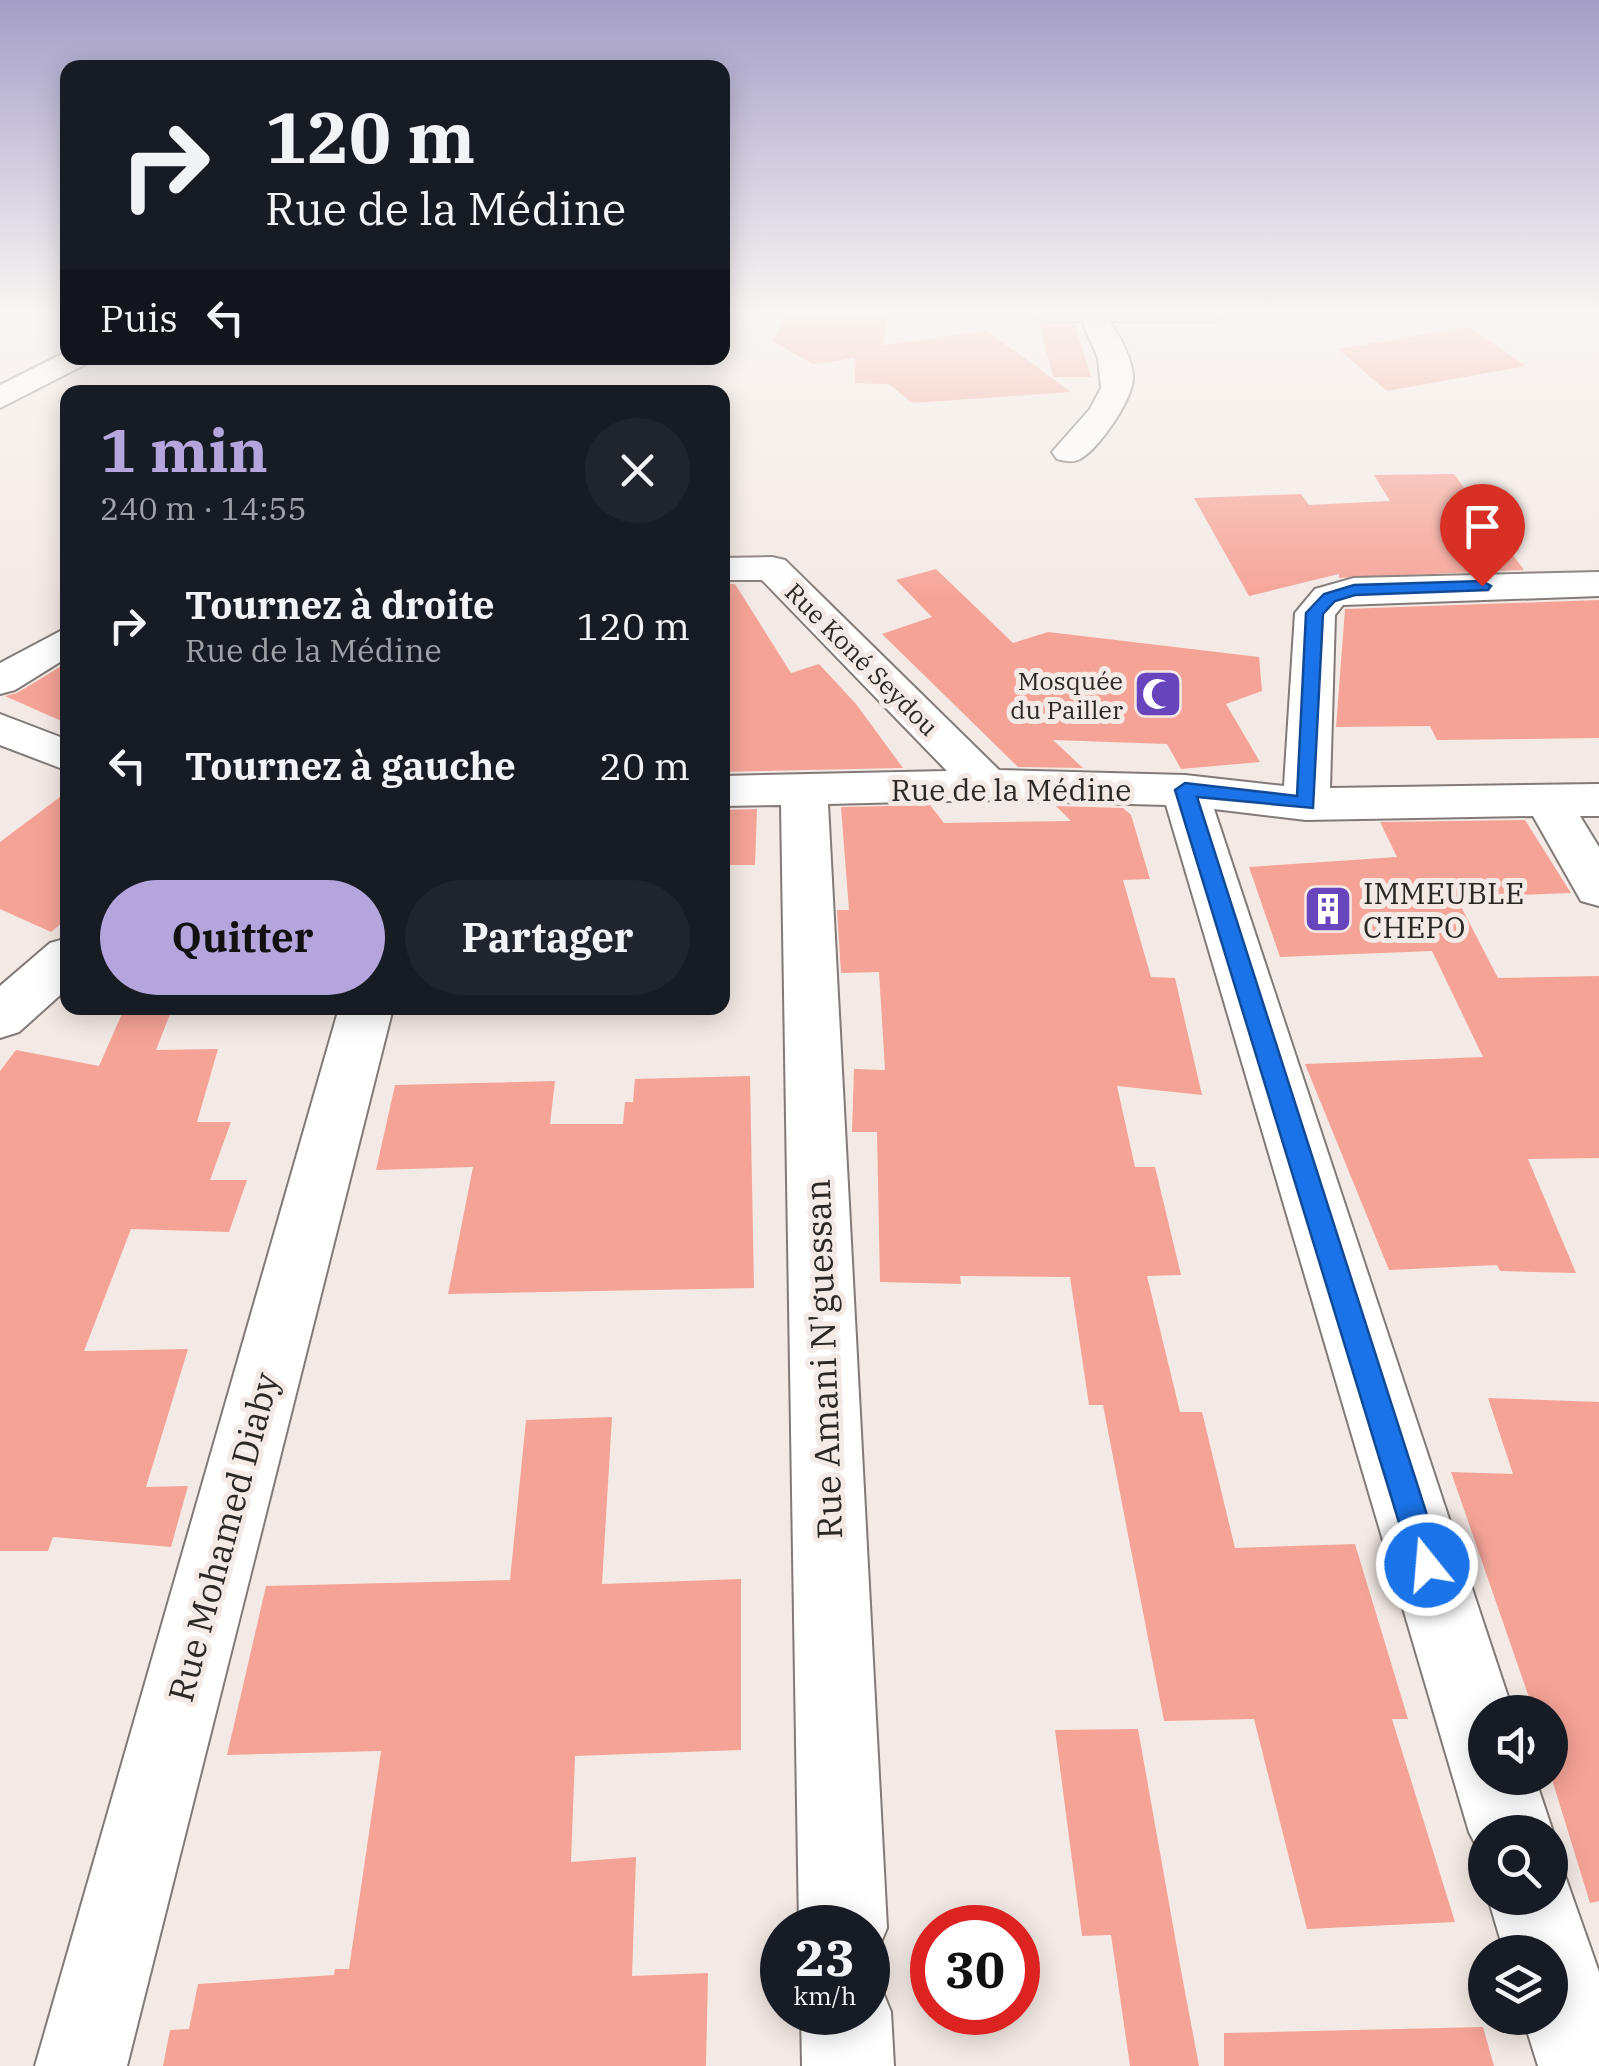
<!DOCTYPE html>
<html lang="fr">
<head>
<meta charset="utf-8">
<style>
	:root { --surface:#171b24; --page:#20242c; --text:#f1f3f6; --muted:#9ea1a6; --accent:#b4a5dc }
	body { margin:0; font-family:"IBM Plex Serif",serif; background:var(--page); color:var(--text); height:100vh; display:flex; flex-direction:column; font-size:38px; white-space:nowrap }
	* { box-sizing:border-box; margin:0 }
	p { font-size:32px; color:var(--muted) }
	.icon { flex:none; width:55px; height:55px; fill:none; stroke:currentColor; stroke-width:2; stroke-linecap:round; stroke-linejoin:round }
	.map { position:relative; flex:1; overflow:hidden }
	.panel { position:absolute; left:60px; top:385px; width:670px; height:630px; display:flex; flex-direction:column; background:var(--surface); border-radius:20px; box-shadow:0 5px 25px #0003 }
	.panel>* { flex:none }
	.banner { position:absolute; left:60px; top:60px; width:670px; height:305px; border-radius:20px; box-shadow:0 5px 25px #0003; background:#171b24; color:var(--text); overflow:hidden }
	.fabs { position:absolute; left:1468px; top:1695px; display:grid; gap:20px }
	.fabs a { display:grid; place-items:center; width:100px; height:100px; border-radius:50%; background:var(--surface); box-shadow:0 5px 25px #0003; font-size:50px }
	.speed { position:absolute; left:760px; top:1905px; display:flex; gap:20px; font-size:50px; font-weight:700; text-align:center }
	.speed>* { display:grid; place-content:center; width:130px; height:130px; border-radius:50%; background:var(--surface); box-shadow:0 5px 25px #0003; line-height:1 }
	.speed small { font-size:25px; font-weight:400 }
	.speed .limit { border:15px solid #d22; background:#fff; color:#111 }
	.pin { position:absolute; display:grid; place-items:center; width:85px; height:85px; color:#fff; margin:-102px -42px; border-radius:50% 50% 50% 0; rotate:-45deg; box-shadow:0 0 10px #0007 }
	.pin .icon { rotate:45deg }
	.me { position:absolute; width:110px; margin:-55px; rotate:343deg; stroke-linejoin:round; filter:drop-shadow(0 0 8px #0008) }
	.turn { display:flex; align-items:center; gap:35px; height:210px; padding:0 40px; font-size:45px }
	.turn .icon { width:130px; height:130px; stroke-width:2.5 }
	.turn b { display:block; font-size:70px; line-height:85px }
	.then { display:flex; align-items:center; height:95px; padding:0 40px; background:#0003; gap:20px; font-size:38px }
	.round { display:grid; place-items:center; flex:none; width:105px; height:105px; border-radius:52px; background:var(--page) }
	.headline { display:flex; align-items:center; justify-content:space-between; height:170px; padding:0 40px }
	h1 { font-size:60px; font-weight:700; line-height:75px; color:var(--accent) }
	.action { display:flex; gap:20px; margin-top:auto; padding:20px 40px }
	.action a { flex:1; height:115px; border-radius:60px; background:var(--accent); color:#111; font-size:40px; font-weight:700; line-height:115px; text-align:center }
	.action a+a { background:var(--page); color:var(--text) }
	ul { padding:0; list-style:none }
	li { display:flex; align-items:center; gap:30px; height:140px; padding:0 40px }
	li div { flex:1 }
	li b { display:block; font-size:38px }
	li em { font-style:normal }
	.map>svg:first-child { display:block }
	.building { fill:#f5a397 }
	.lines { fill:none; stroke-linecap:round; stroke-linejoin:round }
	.street-casing { stroke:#827a76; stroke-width:4 }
	.secondary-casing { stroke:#827a76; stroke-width:4 }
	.street { fill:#fff; fill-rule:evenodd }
	.secondary { fill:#ebdab8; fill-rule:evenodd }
	.route { fill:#1a73e8; stroke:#114b97; stroke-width:2.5 }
	.labels { text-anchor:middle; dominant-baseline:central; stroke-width:10; stroke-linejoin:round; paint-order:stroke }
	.far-street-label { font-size:25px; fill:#2b2826; stroke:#f3eae5 }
	.far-poi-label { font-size:25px; fill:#2b2826; stroke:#f3eae5; text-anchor:end }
	.street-label { font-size:30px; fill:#2b2826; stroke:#f3eae5 }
	.poi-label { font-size:30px; fill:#2b2826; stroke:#f3eae5; text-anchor:start }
	.near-street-label { font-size:35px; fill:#2b2826; stroke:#f3eae5 }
</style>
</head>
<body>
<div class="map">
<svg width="1599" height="2066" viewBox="0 0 1599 2066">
	<rect width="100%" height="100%" fill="#f3eae5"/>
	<!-- building -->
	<path class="building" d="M788,312H889L883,345L987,331L1071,392L912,403L889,384L855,383V358L812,364L773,341Z
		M1039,323L1075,325L1091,377H1053Z
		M1469,327L1526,366L1387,391L1338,349Z
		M1454,474L1524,570L1339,578V574L1249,596L1194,498L1301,494L1309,505L1390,501L1374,475Z
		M936,569L1013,643L1048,632L1259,657L1262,691L1226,704L1260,762L1181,769L1167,744L1053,740L1083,768L1018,767L882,634L932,617L896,580Z
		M722,584H735L791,673L819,664L856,704L903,768L722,772Z
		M1599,600V738L1437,740L1430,726L1336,727L1345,609Z
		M68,662V724L5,696L17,693Z
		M68,791V918L51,932L0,909V842Z
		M930,805L944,823L1071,821L1056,806L1123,808L1131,815L1150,879L1123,880L1151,977L1175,978L1202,1095L1117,1086L1135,1167H1155L1181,1275L1147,1276L1180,1412H1202L1235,1548L1355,1544L1408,1719H1392L1455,1922L1307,1929L1254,1719L1164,1721L1103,1405H1089L1070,1277L960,1276L961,1284L880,1282L877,1132H852L854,1069L885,1070L879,972L841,973L837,910H849L841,807Z
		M757,809L755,865H722V810Z
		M1525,820L1571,893L1456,897L1498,978L1599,976V1158L1528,1159L1576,1273L1500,1271L1497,1265L1389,1270L1305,1064L1483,1057L1432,951L1280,957L1249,867L1397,857L1380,822Z
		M124,1009H172L156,1050L218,1049L197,1122H231L210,1180H247L229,1232L131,1229L84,1351L188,1349L146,1487L188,1486L171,1547L53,1537L48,1551H0V1071L16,1050L99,1066Z
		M750,1076L754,1288L448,1294L473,1167L376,1170L395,1085L555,1081L550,1124H623L625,1102H633L635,1079Z
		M1488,1398L1599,1402V1901L1590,1903L1550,1773V1712H1534L1451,1472L1513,1474Z
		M612,1417L602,1584L741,1579V1750L575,1756L571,1862L636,1857L632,1976L708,1973L706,2066H163L170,2030L189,2029L198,1984L334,1975L335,1969H349L381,1751L227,1755L266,1586L510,1580L526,1420Z
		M1138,1729L1180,1965L1199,2066H1130L1111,1935L1082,1936L1055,1730Z
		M1483,2027L1494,2066H1224V2033Z"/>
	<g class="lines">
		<!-- street casing -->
		<g class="street-casing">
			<path id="street" d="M1078,312H1104C1116,331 1131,353 1133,376C1134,398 1099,449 1080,459C1073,463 1064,461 1057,459L1052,452L1090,409L1101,388L1098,358Z
				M68,351V358H90L86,364L0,408V385Z
				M772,557L785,560L999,770L1185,775L1284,786L1295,613L1315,589L1354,578L1599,572V596L1343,605L1335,615L1330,788L1599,784V816H1580L1599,847V906L1581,901L1533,816L1306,820L1214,809L1513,1712H1485V1778H1535L1553,1832L1550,1839V1832H1485V1863L1469,1832L1166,805L987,800L828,804L887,1928L874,1959L868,1962V1928H799L781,805L722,806V776L947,771L762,580H722V558Z
				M68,627V657L15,690L0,694V663Z
				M0,714L68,740V771L0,745Z
				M68,938V988L19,1032L0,1038V986L50,943Z
				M339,1008H393L127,2066H35Z
				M1550,1863L1562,1867L1599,1972V2066H1538L1523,2018H1550V1952H1504L1488,1898H1550Z
				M868,1976L878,1980L891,2012L894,2066H802L801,2012H868Z"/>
		</g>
		<!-- secondary casing -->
		<g class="secondary-casing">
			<path id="secondary" d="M1030,312H1227L1213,321H1044Z"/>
		</g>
		<!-- street -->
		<use href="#street" class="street"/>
		<!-- secondary -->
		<use href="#secondary" class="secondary"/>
	</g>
	<!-- sky -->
	<linearGradient id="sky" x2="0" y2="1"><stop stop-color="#a49ec7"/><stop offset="0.52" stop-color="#faf6f3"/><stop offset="1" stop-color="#faf6f3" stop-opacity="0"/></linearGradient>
	<rect width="1599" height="601" fill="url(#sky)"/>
	<!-- route -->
	<path class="route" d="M1482,581L1491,586L1488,590L1355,595L1335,601L1323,614L1313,808L1197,797L1443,1565L1438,1576L1427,1581L1416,1576L1412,1565L1175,790L1185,783L1297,796L1306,613L1324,594L1354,585Z"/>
	<!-- icons -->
	<defs>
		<g id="mosque-square" transform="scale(2.5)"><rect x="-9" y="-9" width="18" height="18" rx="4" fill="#6945bd" stroke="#f3eae5"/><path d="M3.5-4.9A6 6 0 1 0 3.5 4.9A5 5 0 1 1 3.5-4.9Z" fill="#fff"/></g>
		<g id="building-square" transform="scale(2.5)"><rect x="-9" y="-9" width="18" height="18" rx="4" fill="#6945bd" stroke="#f3eae5"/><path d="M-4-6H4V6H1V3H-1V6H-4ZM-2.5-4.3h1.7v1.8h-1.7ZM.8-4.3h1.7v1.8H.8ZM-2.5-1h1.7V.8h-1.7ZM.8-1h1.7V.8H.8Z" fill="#fff"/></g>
	</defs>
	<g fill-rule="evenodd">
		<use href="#mosque-square" x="1158" y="694"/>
		<use href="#building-square" x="1328" y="909"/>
	</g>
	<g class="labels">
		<!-- far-street labels -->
		<g class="far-street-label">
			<text transform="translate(862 659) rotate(45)">Rue Koné Seydou</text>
		</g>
		<!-- far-poi labels -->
		<g class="far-poi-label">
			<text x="1123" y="680">Mosquée<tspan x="1123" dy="29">du Pailler</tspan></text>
		</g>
		<!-- street labels -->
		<g class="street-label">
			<text x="1011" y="789">Rue de la Médine</text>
		</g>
		<!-- poi labels -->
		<g class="poi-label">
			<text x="1363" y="892">IMMEUBLE<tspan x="1363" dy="34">CHEPO</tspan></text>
		</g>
		<!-- near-street labels -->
		<g class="near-street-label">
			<text transform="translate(823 1359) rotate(-92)">Rue Amani N'guessan</text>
			<text transform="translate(223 1537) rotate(-75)">Rue Mohamed Diaby</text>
		</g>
	</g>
</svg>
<div class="fabs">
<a><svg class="icon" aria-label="sound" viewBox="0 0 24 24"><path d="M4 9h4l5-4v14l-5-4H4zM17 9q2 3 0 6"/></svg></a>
<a><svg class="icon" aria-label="search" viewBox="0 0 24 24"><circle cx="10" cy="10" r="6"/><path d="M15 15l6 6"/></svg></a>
<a><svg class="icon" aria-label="layers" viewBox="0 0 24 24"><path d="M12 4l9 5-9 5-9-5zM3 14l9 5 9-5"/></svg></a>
</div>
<div class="speed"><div>23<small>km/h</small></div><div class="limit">30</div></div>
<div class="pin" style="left:1482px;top:586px;background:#d93025"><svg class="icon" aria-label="arrive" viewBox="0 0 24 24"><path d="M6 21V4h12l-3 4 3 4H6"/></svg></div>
<svg class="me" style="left:1427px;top:1565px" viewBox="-20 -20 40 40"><circle r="17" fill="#1a73e8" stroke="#fff" stroke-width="3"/><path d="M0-11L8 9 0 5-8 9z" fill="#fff"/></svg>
<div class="banner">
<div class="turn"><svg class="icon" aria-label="right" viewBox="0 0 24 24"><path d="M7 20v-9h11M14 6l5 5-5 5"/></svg><div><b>120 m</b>Rue de la Médine</div></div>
<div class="then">Puis<svg class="icon" aria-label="left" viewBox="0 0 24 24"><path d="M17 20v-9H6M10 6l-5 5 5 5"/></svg></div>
</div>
<section class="panel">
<div class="headline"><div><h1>1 min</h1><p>240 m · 14:55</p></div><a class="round"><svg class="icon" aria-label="close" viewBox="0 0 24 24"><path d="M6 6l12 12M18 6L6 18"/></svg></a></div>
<ul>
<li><svg class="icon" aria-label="right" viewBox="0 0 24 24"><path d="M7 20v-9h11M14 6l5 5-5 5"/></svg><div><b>Tournez à droite</b><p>Rue de la Médine</p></div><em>120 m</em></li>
<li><svg class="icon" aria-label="left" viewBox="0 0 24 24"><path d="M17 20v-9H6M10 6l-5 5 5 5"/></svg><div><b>Tournez à gauche</b></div><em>20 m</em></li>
</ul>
<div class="action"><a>Quitter</a><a>Partager</a></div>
</section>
</div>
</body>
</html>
